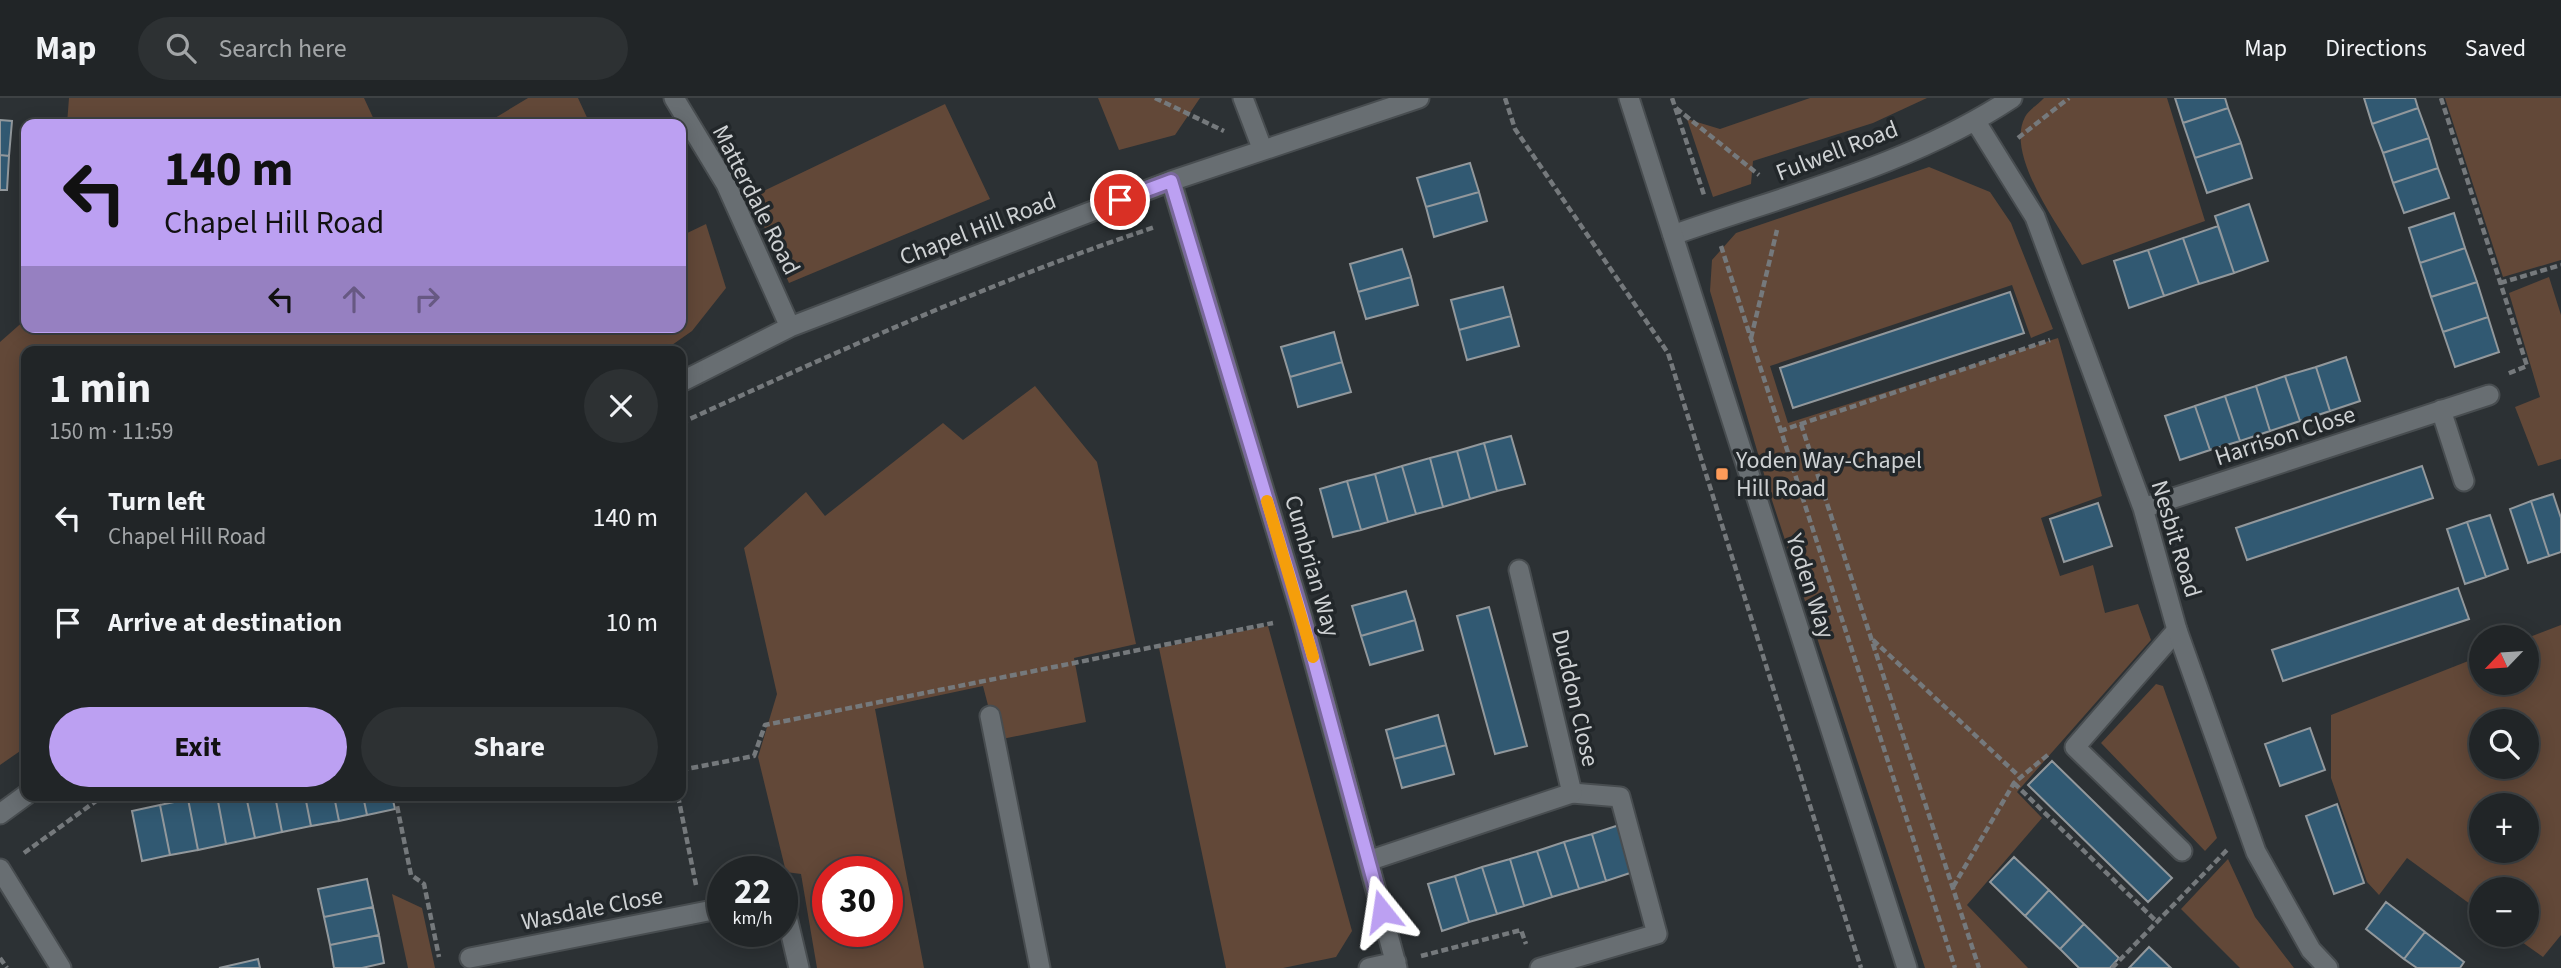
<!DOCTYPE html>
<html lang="en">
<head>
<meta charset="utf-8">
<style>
	:root { --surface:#212527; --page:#2d3133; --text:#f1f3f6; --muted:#a2a5a7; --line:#3e4244; --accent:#bca0f2 }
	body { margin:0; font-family:"Source Sans 3",sans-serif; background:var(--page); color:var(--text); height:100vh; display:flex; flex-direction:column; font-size:26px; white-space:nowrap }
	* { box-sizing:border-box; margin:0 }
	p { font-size:23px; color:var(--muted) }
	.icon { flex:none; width:38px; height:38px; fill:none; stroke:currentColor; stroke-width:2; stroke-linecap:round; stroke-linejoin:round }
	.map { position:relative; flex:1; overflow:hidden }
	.side { position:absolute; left:21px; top:248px; width:665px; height:455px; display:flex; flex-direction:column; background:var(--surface); border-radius:14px; box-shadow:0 4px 18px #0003,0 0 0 2px var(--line) }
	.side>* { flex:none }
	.guide { position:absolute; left:21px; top:21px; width:665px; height:214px; border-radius:14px; box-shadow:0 4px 18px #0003,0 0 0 2px var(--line); background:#bca0f2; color:#111; overflow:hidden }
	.needle { width:46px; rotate:245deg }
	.buttons { position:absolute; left:2469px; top:527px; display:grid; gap:14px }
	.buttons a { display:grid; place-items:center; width:70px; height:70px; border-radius:50%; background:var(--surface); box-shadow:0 4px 18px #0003,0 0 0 2px var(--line); font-size:35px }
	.speed { position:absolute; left:707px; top:758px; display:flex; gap:14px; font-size:35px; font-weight:700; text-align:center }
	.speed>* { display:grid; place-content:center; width:91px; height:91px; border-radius:50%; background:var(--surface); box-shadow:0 4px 18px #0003,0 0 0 2px var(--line); line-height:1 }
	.speed small { font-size:18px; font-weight:400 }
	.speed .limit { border:10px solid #d22; background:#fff; color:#111 }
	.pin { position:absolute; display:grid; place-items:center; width:60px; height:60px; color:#fff; margin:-30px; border:4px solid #fff; border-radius:50%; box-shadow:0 2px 7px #0007 }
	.me { position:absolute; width:77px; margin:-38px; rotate:345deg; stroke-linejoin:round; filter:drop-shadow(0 0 5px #0008) }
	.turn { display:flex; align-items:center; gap:24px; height:147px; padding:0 28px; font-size:32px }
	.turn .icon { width:91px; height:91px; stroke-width:2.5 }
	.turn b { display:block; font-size:49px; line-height:60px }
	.lanes { display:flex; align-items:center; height:66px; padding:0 28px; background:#0003; justify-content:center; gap:35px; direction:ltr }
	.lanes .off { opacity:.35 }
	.round { display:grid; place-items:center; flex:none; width:74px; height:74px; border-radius:37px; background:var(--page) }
	.head { display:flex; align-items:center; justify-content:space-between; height:119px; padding:0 28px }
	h1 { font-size:42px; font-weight:700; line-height:52px }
	.action { display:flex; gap:14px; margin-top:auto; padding:14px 28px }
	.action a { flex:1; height:80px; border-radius:42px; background:var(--accent); color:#111; font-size:28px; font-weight:700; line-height:80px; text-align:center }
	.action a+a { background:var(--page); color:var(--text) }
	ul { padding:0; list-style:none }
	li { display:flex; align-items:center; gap:21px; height:105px; padding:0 28px }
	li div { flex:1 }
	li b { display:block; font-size:26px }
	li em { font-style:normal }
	header { display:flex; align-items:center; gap:42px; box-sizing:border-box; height:98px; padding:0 35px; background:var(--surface); border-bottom:2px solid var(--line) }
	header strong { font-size:33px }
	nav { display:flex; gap:38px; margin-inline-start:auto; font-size:24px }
	.search { width:490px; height:63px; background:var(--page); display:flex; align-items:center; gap:18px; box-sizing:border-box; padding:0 24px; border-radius:38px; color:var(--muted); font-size:26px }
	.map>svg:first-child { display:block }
	.green { fill:#624838; fill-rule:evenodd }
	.building { fill:#315972; stroke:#92989c; stroke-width:2 }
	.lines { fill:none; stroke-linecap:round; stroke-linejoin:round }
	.service-casing { stroke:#484d50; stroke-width:23 }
	.minor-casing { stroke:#484d50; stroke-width:23 }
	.secondary-casing { stroke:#484d50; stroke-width:23 }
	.path { stroke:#75797c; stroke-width:4.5; stroke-dasharray:7 3.5; stroke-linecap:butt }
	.service { stroke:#686e72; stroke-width:19 }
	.minor { stroke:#686e72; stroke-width:19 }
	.secondary { stroke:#686e72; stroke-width:19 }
	.route-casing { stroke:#7a689d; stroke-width:18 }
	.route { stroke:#bca0f2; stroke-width:12 }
	.slow { stroke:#f59e0b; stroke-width:12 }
	.poi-dot { fill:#fe9b59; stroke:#22272a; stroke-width:2.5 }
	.labels { text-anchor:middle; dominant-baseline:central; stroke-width:7; stroke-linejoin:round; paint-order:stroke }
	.street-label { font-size:24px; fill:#cfd2d4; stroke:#22272a }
	.poi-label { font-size:24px; fill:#cfd2d4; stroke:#22272a; text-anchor:start }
</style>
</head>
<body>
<header>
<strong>Map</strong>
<div class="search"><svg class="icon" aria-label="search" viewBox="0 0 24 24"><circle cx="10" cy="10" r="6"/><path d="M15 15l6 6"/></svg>Search here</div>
<nav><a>Map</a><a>Directions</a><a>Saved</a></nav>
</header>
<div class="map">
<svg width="2561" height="870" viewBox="0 0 2561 870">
	<rect width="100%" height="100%" fill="#2c3134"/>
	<!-- green -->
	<path class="green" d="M69,0H364L376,26H67Z
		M528,0H578L590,26H485Z
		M1098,0H1200L1175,37L1119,52Z
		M1810,0H1927L1873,25L1753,63L1751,86L1713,99L1687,21L1720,31Z
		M2044,0H2167L2205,123L2082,167C2063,134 2004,58 2025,19C2028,12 2039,6 2044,0Z
		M2445,0H2561V162L2503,179Z
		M945,6L990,101L789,185L751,99Z
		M1929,69L1990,94L2011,125L2053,231L2031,240L2012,187L1770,268L1788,325L2058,240L2102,398L2041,420L2060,478L2093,467L2105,515L2138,506L2151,542L2017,694L2042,720L1967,807L2028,870H1925L1769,393L1710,193L1712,162L1736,135Z
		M706,126L726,190L692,233L662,254H26V649L0,667V244L26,221V229H473L477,236L491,229H681V138Z
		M2549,179L2561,217V361L2538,368L2515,309L2540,299L2509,195Z
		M1035,288L1097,364L1136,546L1074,560L1086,624L997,642L983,588L875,611L924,870H817L801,776L786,774L758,659L777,596L744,450L806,394L825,418L943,325L963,342ZM828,774H887V833H828Z
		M2561,527V837L2543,859L2512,837L2527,836V791H2482L2481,814L2407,760L2379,797L2367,784L2331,680V617L2481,558L2482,584H2527V540ZM2482,623H2527V668H2482ZM2482,707H2527V752H2482Z
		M1268,528L1352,833L1336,859L1283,870H1226L1159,550Z
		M2156,586L2163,588L2217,740L2205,753L2101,645Z
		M2228,761L2255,819L2294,870H2240L2181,811Z
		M392,796L422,810L435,870H408Z"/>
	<!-- building -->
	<path class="building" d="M2175,0H2225L2228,10L2183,25Z
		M2364,0H2415L2418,10L2372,26Z
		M2228,10L2241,45L2195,60L2183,25Z
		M2418,10L2429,40L2383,55L2372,26Z
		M0,22L12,23L9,58L0,57Z
		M2429,40L2438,70L2393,85L2383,55Z
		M2241,45L2252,80L2207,95L2195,60Z
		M0,57L9,58L7,92H0Z
		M1470,65L1479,94L1426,109L1417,80Z
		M2438,70L2449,100L2404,115L2393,85Z
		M1479,94L1487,123L1434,139L1426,109Z
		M2249,106L2268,163L2234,175L2215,118Z
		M2454,115L2465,150L2420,165L2409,130Z
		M2218,128L2234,175L2199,186L2183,140Z
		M2183,140L2199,186L2164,198L2148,152Z
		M2465,150L2477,184L2431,199L2420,165Z
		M1402,151L1411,179L1358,194L1350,166Z
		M2148,152L2164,198L2129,210L2114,163Z
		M1411,179L1418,207L1366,221L1358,194Z
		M2477,184L2488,219L2443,234L2431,199Z
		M1503,189L1511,218L1459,232L1451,202Z
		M2010,194L2024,235L1793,310L1780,270Z
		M1511,218L1519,248L1467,262L1459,232Z
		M2488,219L2499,254L2455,269L2443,234Z
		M1334,234L1342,264L1290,279L1281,249Z
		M2346,259L2360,303L2330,313L2316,269Z
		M1342,264L1351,294L1298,309L1290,279Z
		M2316,269L2330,313L2300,323L2285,278Z
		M2285,278L2300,323L2270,333L2256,288Z
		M2256,288L2270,333L2240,343L2225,298Z
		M2225,298L2240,343L2210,352L2195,308Z
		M2195,308L2210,352L2180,362L2165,318Z
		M1511,338L1525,386L1497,393L1484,345Z
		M1484,345L1497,393L1470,401L1457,353Z
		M1457,353L1470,401L1443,409L1430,360Z
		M1430,360L1443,409L1416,416L1402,368Z
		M1402,368L1416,416L1388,424L1375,376Z
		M2422,368L2433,400L2247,462L2236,430Z
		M1375,376L1388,424L1361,432L1347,383Z
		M1347,383L1361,432L1333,439L1320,391Z
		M2553,396L2561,420V454L2549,458L2531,403Z
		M2531,403L2549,458L2528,465L2510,411Z
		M2098,405L2112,448L2064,464L2050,421Z
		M2490,417L2508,471L2486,479L2467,424Z
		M2467,424L2486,479L2465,486L2447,431Z
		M2458,490L2469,521L2283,583L2272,552Z
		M1406,493L1415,522L1361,538L1352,508Z
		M1489,509L1527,648L1495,656L1457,518Z
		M1415,522L1423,552L1370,567L1361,538Z
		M1438,617L1446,647L1394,661L1386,632Z
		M2310,630L2325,672L2280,688L2265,646Z
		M1446,647L1454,676L1402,690L1394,661Z
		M2052,663L2172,780L2148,804L2028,687Z
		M203,698H217L226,746L198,752L188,701Z
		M217,698H246L255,740L226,746Z
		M246,698H275L282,734L255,740Z
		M275,698H305L311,728L282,734Z
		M305,698H334L339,723L311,728Z
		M334,698H363L367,717L339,723Z
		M363,698H392L395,711L367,717Z
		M188,701L198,752L170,757L160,707Z
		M2337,706L2364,785L2334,796L2306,718Z
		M160,707L170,757L142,763L132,713Z
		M1619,727L1633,774L1606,783L1592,736Z
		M1592,736L1606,783L1579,791L1564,744Z
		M1564,744L1579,791L1552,799L1537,753Z
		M1537,753L1552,799L1524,808L1510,761Z
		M2014,759L2049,792L2025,818L1990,784Z
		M1510,761L1524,808L1497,816L1482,769Z
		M1482,769L1497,816L1469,824L1455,778Z
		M1455,778L1469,824L1442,833L1428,786Z
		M367,781L373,809L324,819L318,791Z
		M2049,792L2084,826L2060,851L2025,818Z
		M2386,804L2425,834L2404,861L2366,831Z
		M373,809L379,837L330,847L324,819Z
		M2084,826L2119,860L2110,870H2079L2060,851Z
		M2425,834L2464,864L2460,870H2417L2404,861Z
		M379,837L384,865L362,870H334L330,847Z
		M2149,849L2171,870H2129Z
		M258,861L260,870H219Z"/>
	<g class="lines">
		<!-- service casing -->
		<g class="service-casing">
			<path id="service" d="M2177,532L2075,649L2182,753
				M990,618L1040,870
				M1540,870L1657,836L1620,699L1572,695"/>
		</g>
		<!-- minor casing -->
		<g class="minor-casing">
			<path id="minor" d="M674,0L726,86L790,229
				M1243,0L1262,50
				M1976,24L2035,119L2143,410L2177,532L2256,754L2311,852L2328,870
				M1171,83L1302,519L1397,870
				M1673,137C1786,97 1911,67 2012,0
				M681,284L790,229L1171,83L1419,0
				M2441,312L2464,383
				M2143,410L2489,297
				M0,716L26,697
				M1368,763L1572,695L1519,472
				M0,771L61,870
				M782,798L799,870
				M470,860L723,810
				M1369,870L1396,864"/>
		</g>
		<!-- secondary casing -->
		<g class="secondary-casing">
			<path id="secondary" d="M1629,0L1907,870"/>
		</g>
		<!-- path -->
		<path class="path" d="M1155,0L1224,33
			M1505,0L1515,31L1668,255L1861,870
			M1672,0L1704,97
			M2441,0L2527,268L2507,276
			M1676,10L1759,77
			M2018,40L2069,0
			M1721,148L1955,870
			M2500,185L2561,167
			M1751,240L1777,132
			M681,325C836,254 993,183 1155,129
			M1801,326L1979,870
			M1780,333L2050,242
			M1873,542L2021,680
			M681,672L754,658L765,627L1273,525
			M2014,685L2157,824
			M395,698L411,777L424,786L439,859
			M678,698L696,787
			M24,755L103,698
			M1953,789L2014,685L2050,655
			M1421,858L1521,832L1526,846
			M0,860L7,870
			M2112,870L2227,752"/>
		<!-- service -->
		<use href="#service" class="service"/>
		<!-- minor -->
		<use href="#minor" class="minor"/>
		<!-- secondary -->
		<use href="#secondary" class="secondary"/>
	</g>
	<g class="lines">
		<!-- route casing -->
		<g class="route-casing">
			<path id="route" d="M1120,102L1171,83L1302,519L1382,813"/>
		</g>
		<!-- route -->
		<use href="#route" class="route"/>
		<!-- slow -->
		<path class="slow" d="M1267,403L1313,559"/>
	</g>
	<!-- markers -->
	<rect class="poi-dot" x="1715" y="369" width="14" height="14" rx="3.5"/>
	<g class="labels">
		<!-- street labels -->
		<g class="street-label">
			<text transform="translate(1837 53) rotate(-21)">Fulwell Road</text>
			<text transform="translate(756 102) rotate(63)">Matterdale Road</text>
			<text transform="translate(978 131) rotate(-21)">Chapel Hill Road</text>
			<text transform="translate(2285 338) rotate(-18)">Harrison Close</text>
			<text transform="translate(2176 441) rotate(73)">Nesbit Road</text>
			<text transform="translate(1312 468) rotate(74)">Cumbrian Way</text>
			<text transform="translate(1810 488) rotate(72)">Yoden Way</text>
			<text transform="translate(1575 600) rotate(77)">Duddon Close</text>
			<text transform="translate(592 811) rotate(-11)">Wasdale Close</text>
		</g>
		<!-- poi labels -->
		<g class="poi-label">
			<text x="1736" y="362">Yoden Way-Chapel<tspan x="1736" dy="28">Hill Road</tspan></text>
		</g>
	</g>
</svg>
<div class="buttons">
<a><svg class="needle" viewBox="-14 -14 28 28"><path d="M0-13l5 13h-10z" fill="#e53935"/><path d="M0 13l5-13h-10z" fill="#a2a5a7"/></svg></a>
<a><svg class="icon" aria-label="search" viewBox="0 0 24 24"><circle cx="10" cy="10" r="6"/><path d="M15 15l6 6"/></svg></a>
<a>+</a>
<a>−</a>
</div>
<div class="speed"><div>22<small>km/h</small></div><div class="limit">30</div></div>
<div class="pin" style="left:1120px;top:102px;background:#d93025"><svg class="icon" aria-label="arrive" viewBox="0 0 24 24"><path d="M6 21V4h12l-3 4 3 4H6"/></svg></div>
<svg class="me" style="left:1382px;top:813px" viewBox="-20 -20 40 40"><path d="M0-17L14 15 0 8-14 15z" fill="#bca0f2" stroke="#fff" stroke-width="4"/></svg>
<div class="guide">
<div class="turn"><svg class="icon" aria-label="left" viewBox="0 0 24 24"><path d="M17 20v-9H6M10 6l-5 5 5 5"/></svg><div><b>140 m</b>Chapel Hill Road</div></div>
<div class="lanes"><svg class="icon" aria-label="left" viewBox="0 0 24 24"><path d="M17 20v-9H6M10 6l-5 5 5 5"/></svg><svg class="icon off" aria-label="ahead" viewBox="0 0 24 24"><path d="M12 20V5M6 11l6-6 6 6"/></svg><svg class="icon off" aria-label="right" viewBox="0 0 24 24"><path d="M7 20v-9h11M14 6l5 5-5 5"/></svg></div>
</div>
<section class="side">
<div class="head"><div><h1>1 min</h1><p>150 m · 11:59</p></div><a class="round"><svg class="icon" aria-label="close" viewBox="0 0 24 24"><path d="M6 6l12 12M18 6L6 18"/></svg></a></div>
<ul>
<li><svg class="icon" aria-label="left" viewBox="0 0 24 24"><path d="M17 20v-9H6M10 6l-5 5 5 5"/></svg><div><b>Turn left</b><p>Chapel Hill Road</p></div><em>140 m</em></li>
<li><svg class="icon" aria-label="arrive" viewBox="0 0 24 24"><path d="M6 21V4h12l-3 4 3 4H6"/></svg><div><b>Arrive at destination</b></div><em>10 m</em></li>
</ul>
<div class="action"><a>Exit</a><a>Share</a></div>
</section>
</div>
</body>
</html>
